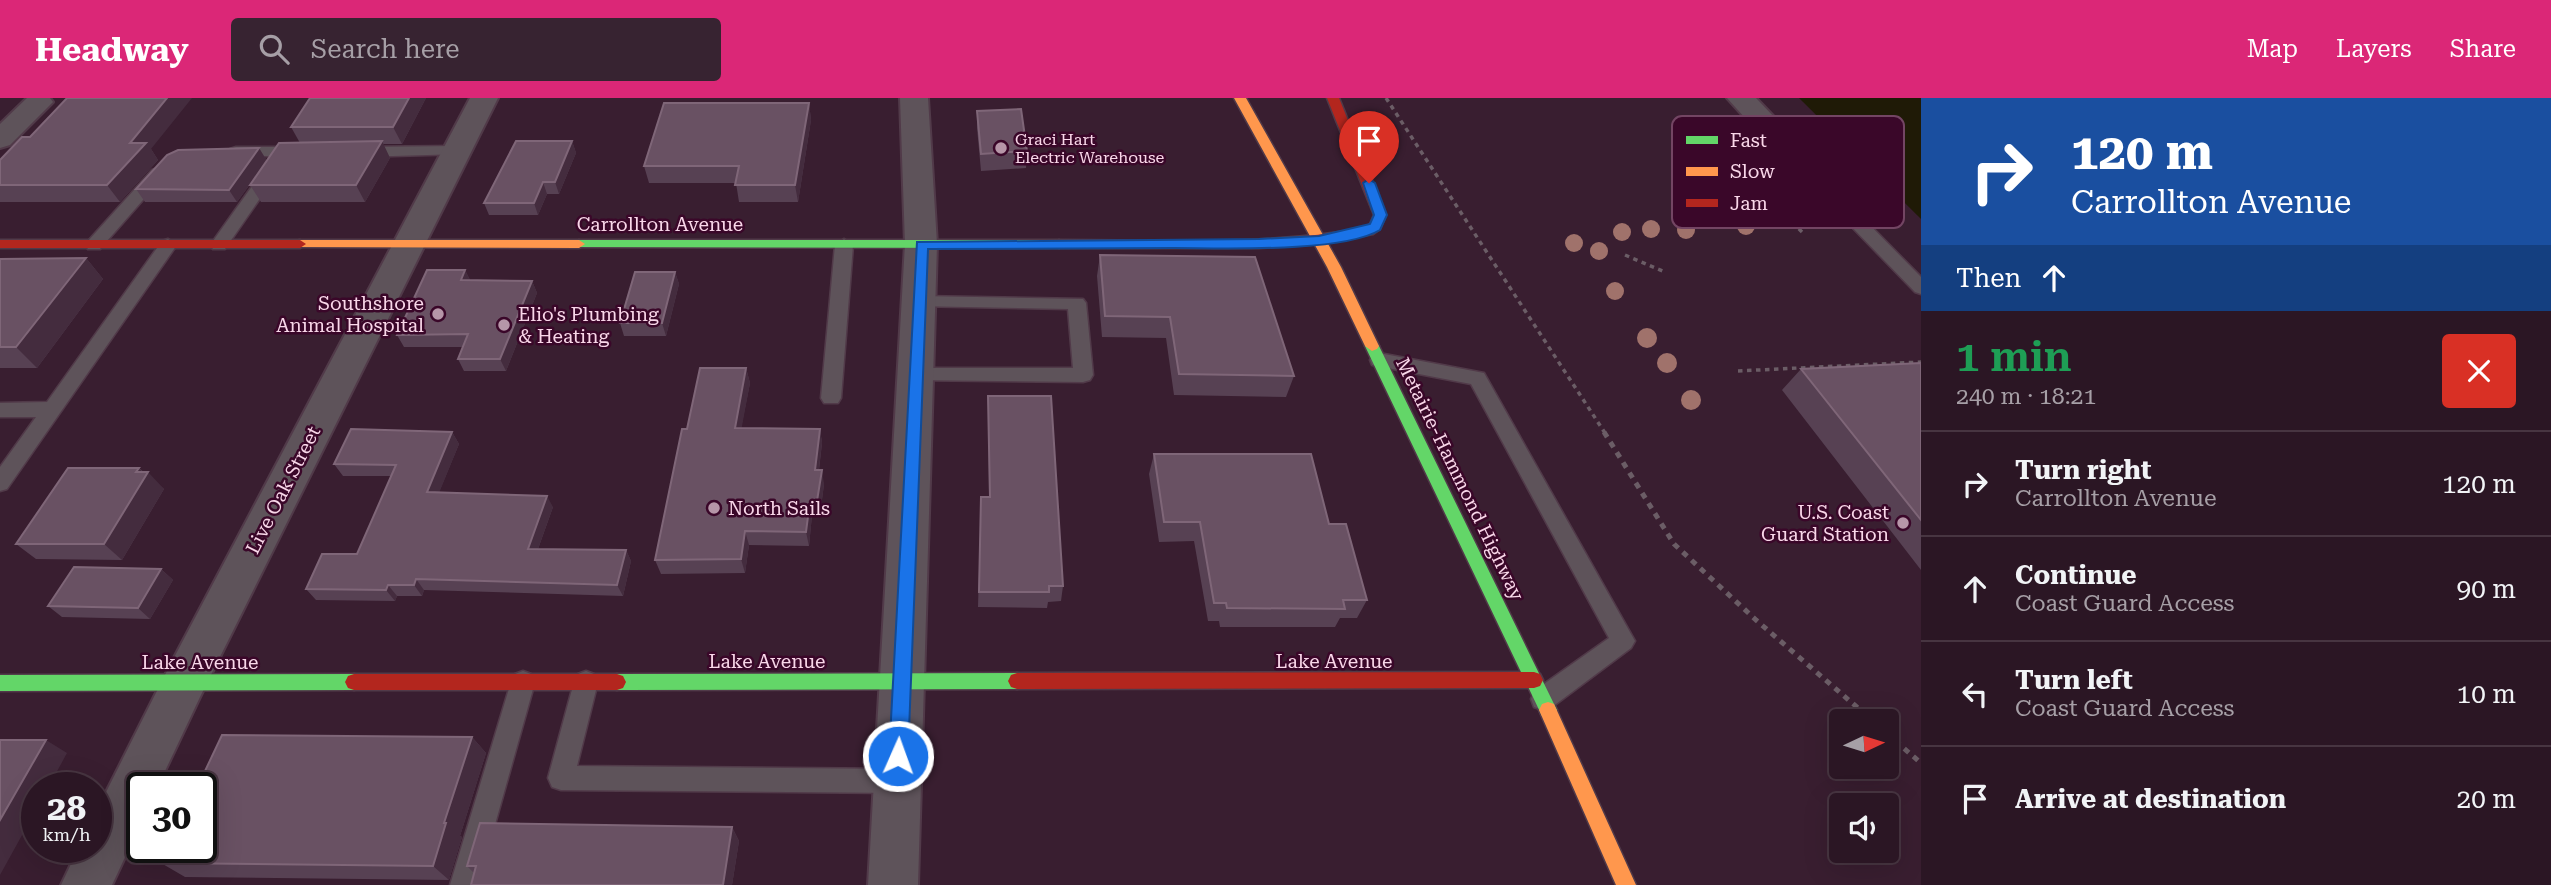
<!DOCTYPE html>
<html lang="en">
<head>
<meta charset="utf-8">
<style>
	:root { --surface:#2b1624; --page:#372331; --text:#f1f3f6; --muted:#a69fa6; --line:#473541; --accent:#db2777 }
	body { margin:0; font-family:"Roboto Serif",serif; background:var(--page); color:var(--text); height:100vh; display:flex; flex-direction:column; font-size:26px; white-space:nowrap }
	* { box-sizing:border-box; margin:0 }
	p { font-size:23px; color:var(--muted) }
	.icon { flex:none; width:38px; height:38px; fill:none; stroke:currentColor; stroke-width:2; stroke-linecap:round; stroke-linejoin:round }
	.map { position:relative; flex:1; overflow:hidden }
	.drawer { display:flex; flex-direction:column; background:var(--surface); width:630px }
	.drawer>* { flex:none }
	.banner { background:#1a4fa0; color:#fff; overflow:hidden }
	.needle { width:46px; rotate:86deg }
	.fabs { position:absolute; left:1829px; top:611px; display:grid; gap:14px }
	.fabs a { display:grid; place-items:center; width:70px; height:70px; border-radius:7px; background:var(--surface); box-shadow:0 7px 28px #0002,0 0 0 2px var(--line); font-size:35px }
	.speed { position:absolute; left:21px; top:674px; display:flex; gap:14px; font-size:35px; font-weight:700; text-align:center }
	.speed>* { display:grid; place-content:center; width:91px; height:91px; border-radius:50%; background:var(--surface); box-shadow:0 7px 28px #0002,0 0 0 2px var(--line); line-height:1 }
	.speed small { font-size:18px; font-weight:400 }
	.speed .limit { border:4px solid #111; border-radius:10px; background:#fff; color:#111 }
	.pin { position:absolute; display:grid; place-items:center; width:60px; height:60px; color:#fff; margin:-72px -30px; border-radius:50% 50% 50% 0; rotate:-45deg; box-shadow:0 0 7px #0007 }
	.pin .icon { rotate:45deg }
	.me { position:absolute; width:77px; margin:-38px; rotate:2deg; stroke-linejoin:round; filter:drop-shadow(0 0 5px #0008) }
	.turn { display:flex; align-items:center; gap:24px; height:147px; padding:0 35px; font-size:32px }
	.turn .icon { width:91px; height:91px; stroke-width:2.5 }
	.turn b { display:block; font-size:49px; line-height:60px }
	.then { display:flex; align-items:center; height:66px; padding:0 35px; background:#0003; gap:14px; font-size:26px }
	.round { display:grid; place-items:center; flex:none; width:74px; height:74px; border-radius:7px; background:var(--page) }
	.summary { display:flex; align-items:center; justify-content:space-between; height:119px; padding:0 35px }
	h1 { font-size:42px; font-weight:600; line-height:52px; color:#1e9e55 }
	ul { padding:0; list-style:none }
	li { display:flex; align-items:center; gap:21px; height:105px; padding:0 35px; border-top:2px solid var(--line) }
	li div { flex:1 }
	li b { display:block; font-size:26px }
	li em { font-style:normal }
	header { display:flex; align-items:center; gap:42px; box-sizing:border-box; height:98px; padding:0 35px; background:var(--accent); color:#fff }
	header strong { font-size:33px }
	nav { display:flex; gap:38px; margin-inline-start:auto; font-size:24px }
	.search { width:490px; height:63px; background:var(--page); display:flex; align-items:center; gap:18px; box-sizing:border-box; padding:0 24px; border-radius:7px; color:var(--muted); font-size:26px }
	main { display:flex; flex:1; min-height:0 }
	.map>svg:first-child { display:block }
	.water { fill:#1f1a06 }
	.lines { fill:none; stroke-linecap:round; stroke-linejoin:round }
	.lane-casing { stroke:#513a49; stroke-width:3 }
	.street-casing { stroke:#513a49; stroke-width:4 }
	.fast-casing { stroke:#513a49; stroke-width:3 }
	.slow-casing { stroke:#513a49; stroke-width:3 }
	.jam-casing { stroke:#513a49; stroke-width:3 }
	.path-far1 { stroke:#6b5d66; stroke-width:3.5; stroke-dasharray:4.5 4.5; stroke-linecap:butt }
	.path { stroke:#6b5d66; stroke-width:5; stroke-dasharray:6 6; stroke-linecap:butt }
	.lane { fill:#5e535a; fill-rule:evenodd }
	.street { fill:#5e535a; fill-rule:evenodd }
	.fast { fill:#63d668; fill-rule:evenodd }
	.slow { fill:#ff974d; fill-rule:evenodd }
	.jam { fill:#b3261e; fill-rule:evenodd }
	.tree { fill:#a0726b }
	.wall { fill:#574153 }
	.shaded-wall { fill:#442c3e }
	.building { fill:#695163; stroke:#7f6678; stroke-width:2 }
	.route { fill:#1a73e8; stroke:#114b97; stroke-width:2 }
	.poi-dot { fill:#b696a8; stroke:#3a0729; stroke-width:2.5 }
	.labels { text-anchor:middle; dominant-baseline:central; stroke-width:5; stroke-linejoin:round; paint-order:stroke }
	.far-poi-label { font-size:16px; fill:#f9d7e9; stroke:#3a0729; text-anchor:start }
	.street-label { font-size:19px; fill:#f9d7e9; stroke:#3a0729 }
	.poi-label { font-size:19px; fill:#f9d7e9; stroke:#3a0729; text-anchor:end }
	.key { fill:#3a0729; stroke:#734563; stroke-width:2 }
	.key-label { font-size:19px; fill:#f9d7e9 }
</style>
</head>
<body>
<header>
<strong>Headway</strong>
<div class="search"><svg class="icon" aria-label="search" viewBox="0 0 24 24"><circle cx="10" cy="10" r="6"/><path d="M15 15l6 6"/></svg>Search here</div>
<nav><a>Map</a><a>Layers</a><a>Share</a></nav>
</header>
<main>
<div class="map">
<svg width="1921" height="787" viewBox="0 0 1921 787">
	<rect width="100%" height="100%" fill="#391e30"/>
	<!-- water -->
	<path class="water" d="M1799,0H1921V121Z"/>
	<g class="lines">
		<!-- lane casing -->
		<g class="lane-casing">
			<path id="lane" d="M457,48L465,53L463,56L358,59L350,54L358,49Z
				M236,49H301L309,54L301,59L230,57L228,54L230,51Z
				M271,68L279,73L225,151H213L210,147L213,143L265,70Z
				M158,70L164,72L166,75L164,78L100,151H88L85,147L88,143L152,72Z
				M1851,113L1857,114L1921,179V196L1915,194L1845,122L1843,118L1845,114Z
				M168,141L177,147L174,151L7,391L0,393V369L36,319H0V305L47,304L162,143Z
				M844,141L853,147L841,300L838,305H824L821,300L835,147Z
				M919,198L1083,201L1086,205L1093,277L1090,282L1083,284L909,282L906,277L909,272L916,270H1073L1068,211L913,208L910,204Z
				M1379,255L1484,275L1631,536L1635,543L1631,550L1552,609L1543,612L1534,609L1531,601L1534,593L1609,540L1471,286L1372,267L1370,262L1372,257Z
				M523,573L531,576L535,584L478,787H450L511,584L515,576Z
				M586,573L594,576L598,584L577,668L897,671L906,674L910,683L906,692L897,695L561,692L552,689L548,680L574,584L578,576Z"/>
		</g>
		<!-- street casing -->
		<g class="street-casing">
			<path id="street" d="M27,0H50L53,4L10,47L0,50V26Z
				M470,0H498L200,599L157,690H142V723L112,787H61L79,749H96V714L168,571Z
				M900,0H928L937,146L918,787H868L905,146Z
				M1727,0H1756L1862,111L1866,118L1862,125L1851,128L1840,125Z"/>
		</g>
		<!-- fast casing -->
		<g class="fast-casing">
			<path id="fast" d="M579,142H1059L1065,146L1059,150L574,149L573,146Z
				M1372,243L1379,248L1554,606L1557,612L1554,618L1548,620L1542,618L1365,248Z
				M1017,575L1023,577L1026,583L1023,589L1017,591L617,592L611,590L608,584L611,578L617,576Z
				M354,576L360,578L363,584L360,590L354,592L0,593V577Z"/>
		</g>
		<!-- slow casing -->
		<g class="slow-casing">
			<path id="slow" d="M1234,0H1246L1341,169L1379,248L1377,251L1372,253L1365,248L1327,169Z
				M300,142H579L585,146L579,150L295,149V143Z
				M1548,604L1554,606L1636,787H1616L1539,612L1542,606Z"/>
		</g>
		<!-- jam casing -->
		<g class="jam-casing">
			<path id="jam" d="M1327,0H1339L1386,117L1380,131L1373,136L1321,146L1259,150H1059L1053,146L1059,142C1161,142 1265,148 1365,130L1370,126L1374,117Z
				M0,142H300L306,146L300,150H0Z
				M1534,574L1540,576L1543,582L1540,588L1534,590L1017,591L1011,589L1008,583L1011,577L1017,575Z
				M354,576H617L623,578L626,584L623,590L617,592H354L348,590L345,584L348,578Z"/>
		</g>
		<!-- path-far1 -->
		<path class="path-far1" d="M1386,0L1605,335
			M1802,134L1794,126L1804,114
			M1625,157L1665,174
			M1738,273L1921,264"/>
		<!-- path -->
		<path class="path" d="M1604,334L1674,446L1756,522L1873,623
			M1886,635L1921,665"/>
		<!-- lane -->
		<use href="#lane" class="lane"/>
		<!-- street -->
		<use href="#street" class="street"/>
		<!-- fast -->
		<use href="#fast" class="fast"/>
		<!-- slow -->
		<use href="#slow" class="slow"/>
		<!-- jam -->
		<use href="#jam" class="jam"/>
	</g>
	<!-- trees -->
	<g class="tree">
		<circle cx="1746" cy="128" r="9"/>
		<circle cx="1651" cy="131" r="9"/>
		<circle cx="1686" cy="132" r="9"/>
		<circle cx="1622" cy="134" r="9"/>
		<circle cx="1574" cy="145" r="9"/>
		<circle cx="1599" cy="153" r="9"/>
		<circle cx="1615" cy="193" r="9"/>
		<circle cx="1647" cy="240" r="10"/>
		<circle cx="1667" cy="265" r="10"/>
		<circle cx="1691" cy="302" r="10"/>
	</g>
	<!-- wall -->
	<path class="wall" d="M426,0L402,46H383L390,60L365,104H261L250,87L300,45L291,29Z
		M809,5L811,22L798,104H739L736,85H649L644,68Z
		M977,13L1027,53L1026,70L981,73L977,30Z
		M572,43L576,55L559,96H547L538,117H489L484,105Z
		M259,50L267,63L237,104H145L136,91Z
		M151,51L158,62L120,104H0V87Z
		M1100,157L1294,278L1286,299L1174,297L1166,240L1102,239L1097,178Z
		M86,160L103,181L37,270H0V161Z
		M465,172L470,182L532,183L537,195L506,273H464L458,261L463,249H404L397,237Z
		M675,174L679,186L666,238H624L620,225Z
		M1921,265V472L1782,292L1801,271Z
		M746,270L750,285L741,330L820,331L822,345L819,372L824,386L820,417H812L809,448L749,447L745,475L661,476L655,462L687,331Z
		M988,298L1063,488L1061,503L1048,504L1047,510L978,509L981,399H989Z
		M452,334L459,346L439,394L553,409L538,451L626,452L631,463L623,498L424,492L422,498H397L395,503L316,502L306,491L357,456L391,378H343L334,366Z
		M1154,356L1329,426L1367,502L1357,520H1340L1335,529H1220L1219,523H1208L1194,443L1159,444L1149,376Z
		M139,370L164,391L122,462L36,461L16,446Z
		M161,471L173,482L150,521L62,519L48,508Z
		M472,639L486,655L460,738L462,739L449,782L185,779L161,765Z
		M732,729L739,743L732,787H471L474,775L467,768Z"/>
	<!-- shaded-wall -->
	<path class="shaded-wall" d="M167,0H192L151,51L158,62L120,104L107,87L130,45Z
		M409,0H426L402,46L393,29Z
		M809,5L811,22L798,104L795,87Z
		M382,43L390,60L365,104L356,87Z
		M572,43L576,55L559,96L555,84Z
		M259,50L267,63L237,104L229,92Z
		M543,84L547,96L538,117L534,105Z
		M86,160L103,181L37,270L16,249Z
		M465,172L471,184L461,182Z
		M675,174L679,186L666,238L662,225Z
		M532,183L537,195L506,273L500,261Z
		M746,270L750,285L739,344L735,330Z
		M820,331L822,345L817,386L815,372Z
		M452,334L459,346L435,405L427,394Z
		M139,370L146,378L148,374L164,391L122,462L104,446Z
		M822,372L824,386L820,417L817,403Z
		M547,398L553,409L534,462L528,451Z
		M810,403L812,417L809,448L806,434Z
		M745,433L749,447L745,475L741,461Z
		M626,452L631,463L623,498L617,487Z
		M161,471L173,482L150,521L138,510Z
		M416,481L424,492L422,498L414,487Z
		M388,487L397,498L395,503L386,492Z
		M472,639L486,655L460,738L462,739L449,782L433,768L444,725Z
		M46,642L67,655L48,690H37V710L0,777V722Z
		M732,729L739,743L732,787H723Z"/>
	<!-- building -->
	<path class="building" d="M67,0H167L130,45H146L107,87H0V62L22,39H30Z
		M310,0H409L393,29H291Z
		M664,5H809L795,87H735L739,68H644Z
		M1021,11L1027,53L981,56L977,13Z
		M382,43L356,87H250L279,45Z
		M516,43H572L555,84H543L534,105H484Z
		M259,50L229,92L136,91L167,57L178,52Z
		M1100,157L1255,159L1294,278L1179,276L1170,219L1105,218Z
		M86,160L16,249H0V161Z
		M427,172H465L461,182L532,183L500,261H458L468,236L397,237Z
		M635,174H675L662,225H620Z
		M1921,265V422L1801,271Z
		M700,270H746L735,330L820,331L815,372H822L817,403H810L806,434L745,433L741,461L655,462L682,331H687Z
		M988,298H1051L1063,488H1049V494H979L981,399H990Z
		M351,331L452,334L427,394L547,398L528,451L626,452L617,487L416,481L414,487H388L386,492L306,491L322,456H357L396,367L334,366Z
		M1154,356H1311L1329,426H1346L1367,502H1343L1345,511L1227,510L1226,505H1214L1200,424H1164Z
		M68,370H139L136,374H148L104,446H16Z
		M74,469L161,471L138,510L48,508Z
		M222,637L472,639L444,725H446L433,768L161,765L168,749H201V690H197Z
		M0,642H46L0,722Z
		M480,725L732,729L723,787H471L476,768H467Z"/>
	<!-- route -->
	<path class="route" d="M1369,81L1375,85L1387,117L1380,132C1341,155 1222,150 1174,150C1092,150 1010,150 928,151L908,658L905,664L898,667L892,664L889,658L917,144L1259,141L1319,138L1370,126L1374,117L1363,85Z"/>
	<!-- markers -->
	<g class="poi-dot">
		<circle cx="1001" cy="50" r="7"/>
		<circle cx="438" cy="216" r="7"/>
		<circle cx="504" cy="227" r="7"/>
		<circle cx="714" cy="410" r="7"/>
		<circle cx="1903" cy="425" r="7"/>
	</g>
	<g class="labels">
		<!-- far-poi labels -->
		<g class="far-poi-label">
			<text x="1015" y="41">Graci Hart<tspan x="1015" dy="18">Electric Warehouse</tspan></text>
		</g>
		<!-- street labels -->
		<g class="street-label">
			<text x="660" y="126">Carrollton Avenue</text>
			<text transform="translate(1460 381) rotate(64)">Metairie-Hammond Highway</text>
			<text transform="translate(283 392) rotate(-63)">Live Oak Street</text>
			<text x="767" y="563">Lake Avenue</text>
			<text x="1334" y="563">Lake Avenue</text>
			<text x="200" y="564">Lake Avenue</text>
		</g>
		<!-- poi labels -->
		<g class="poi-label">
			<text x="424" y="205">Southshore<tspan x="424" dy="22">Animal Hospital</tspan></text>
			<text x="518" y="216" text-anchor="start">Elio's Plumbing<tspan x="518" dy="22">&amp; Heating</tspan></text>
			<text x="728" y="410" text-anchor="start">North Sails</text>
			<text x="1889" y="414">U.S. Coast<tspan x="1889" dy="22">Guard Station</tspan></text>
		</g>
	</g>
	<!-- legend -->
	<rect x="1672" y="18" width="232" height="112" rx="10" class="key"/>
	<rect x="1686" y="38" width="32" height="8" fill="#63d668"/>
	<rect x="1686" y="69" width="32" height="9" fill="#ff974d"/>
	<rect x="1686" y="101" width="32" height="8" fill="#b3261e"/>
	<g class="key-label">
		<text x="1730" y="49">Fast</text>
		<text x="1730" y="80">Slow</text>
		<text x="1730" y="112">Jam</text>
	</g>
</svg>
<div class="fabs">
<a><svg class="needle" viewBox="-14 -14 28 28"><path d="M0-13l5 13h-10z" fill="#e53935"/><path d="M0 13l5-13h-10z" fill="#a69fa6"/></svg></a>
<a><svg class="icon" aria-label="sound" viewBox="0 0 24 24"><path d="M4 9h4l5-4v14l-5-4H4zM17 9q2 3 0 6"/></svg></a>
</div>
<div class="speed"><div>28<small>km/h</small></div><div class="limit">30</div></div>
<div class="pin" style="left:1369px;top:85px;background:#d93025"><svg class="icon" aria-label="arrive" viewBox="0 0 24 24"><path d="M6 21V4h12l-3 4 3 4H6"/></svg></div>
<svg class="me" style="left:898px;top:658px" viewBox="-20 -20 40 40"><circle r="17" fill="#1a73e8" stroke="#fff" stroke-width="3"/><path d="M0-11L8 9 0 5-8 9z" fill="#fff"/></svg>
</div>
<section class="drawer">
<div class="banner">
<div class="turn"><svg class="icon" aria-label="right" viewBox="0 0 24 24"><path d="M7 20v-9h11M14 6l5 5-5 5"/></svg><div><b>120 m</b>Carrollton Avenue</div></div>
<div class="then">Then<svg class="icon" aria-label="ahead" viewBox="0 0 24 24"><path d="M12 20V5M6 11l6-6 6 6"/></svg></div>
</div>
<div class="summary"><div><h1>1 min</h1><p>240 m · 18:21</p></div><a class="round" style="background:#d93025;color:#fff"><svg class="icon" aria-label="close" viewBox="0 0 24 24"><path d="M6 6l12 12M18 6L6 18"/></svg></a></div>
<ul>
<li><svg class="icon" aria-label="right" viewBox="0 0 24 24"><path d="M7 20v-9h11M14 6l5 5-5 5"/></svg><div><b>Turn right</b><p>Carrollton Avenue</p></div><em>120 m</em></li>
<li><svg class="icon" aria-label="ahead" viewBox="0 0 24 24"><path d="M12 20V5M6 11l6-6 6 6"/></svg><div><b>Continue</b><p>Coast Guard Access</p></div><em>90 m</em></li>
<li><svg class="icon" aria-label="left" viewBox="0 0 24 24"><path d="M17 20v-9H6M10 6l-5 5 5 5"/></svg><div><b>Turn left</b><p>Coast Guard Access</p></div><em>10 m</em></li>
<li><svg class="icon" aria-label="arrive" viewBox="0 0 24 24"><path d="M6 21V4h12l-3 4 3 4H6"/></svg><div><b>Arrive at destination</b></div><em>20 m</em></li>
</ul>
</section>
</main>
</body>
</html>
